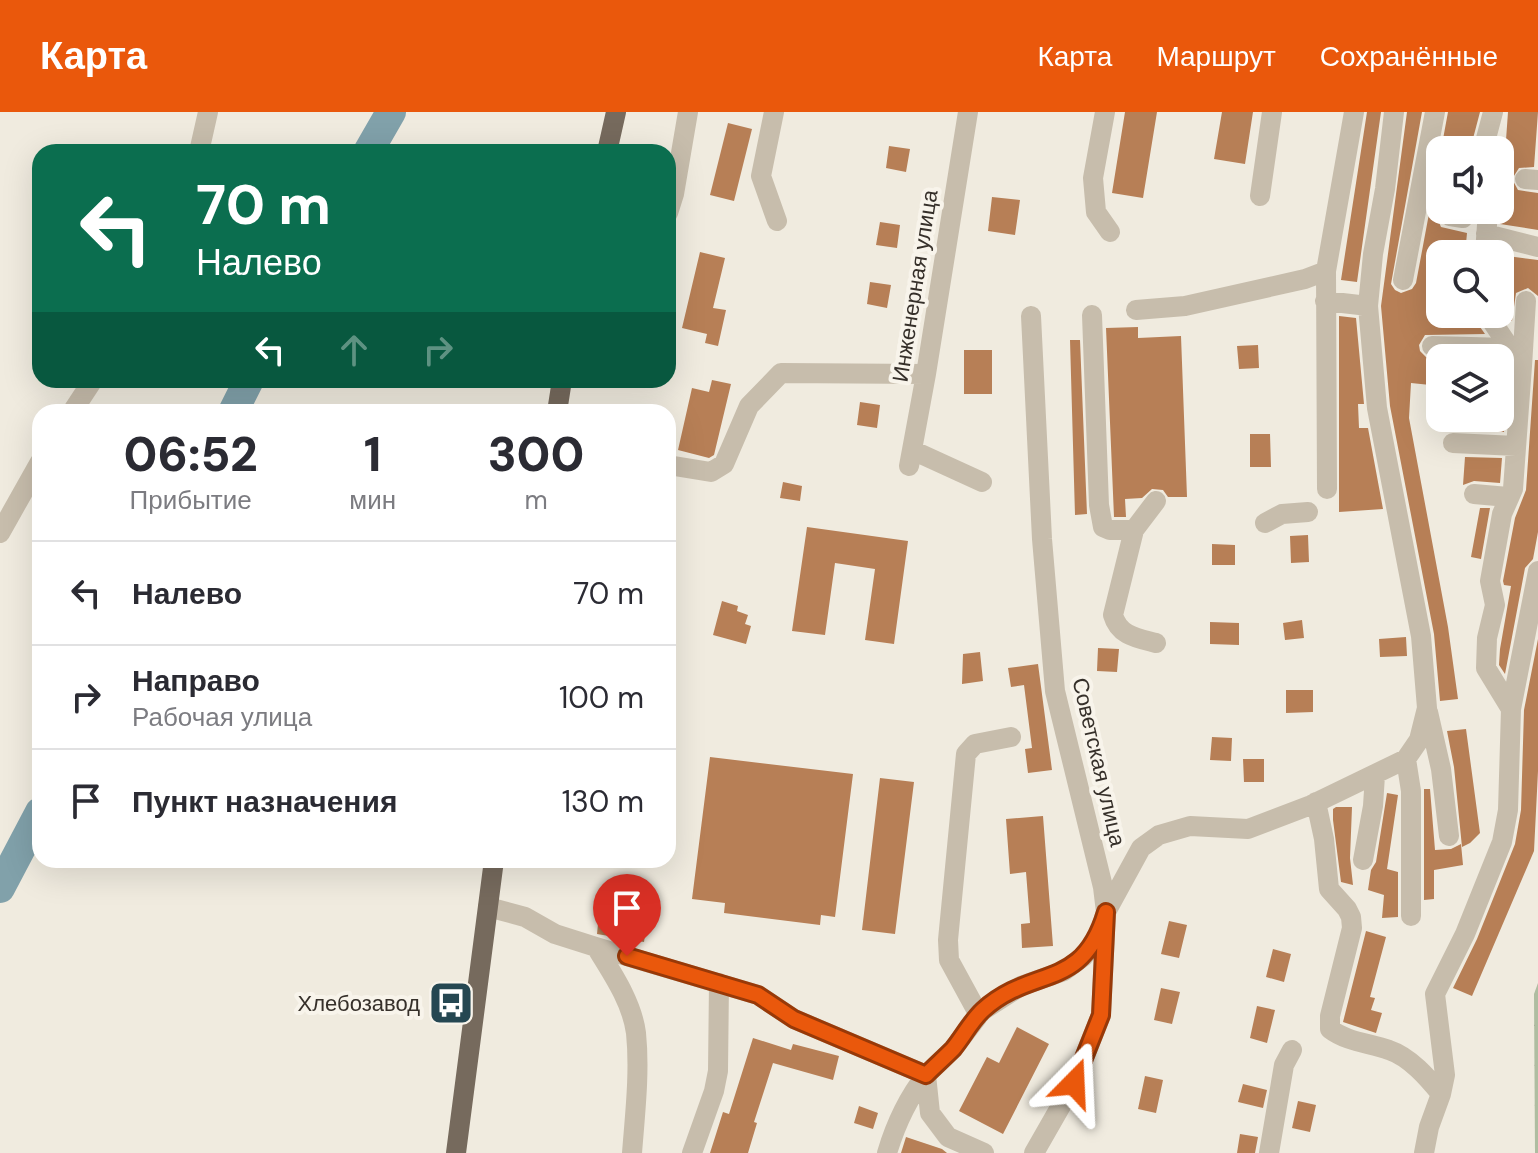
<!DOCTYPE html>
<html lang="ru">
<head>
<meta charset="utf-8">
<style>
	:root { --surface:#fff; --page:#f2f2f3; --text:#2b2b33; --muted:#7c7c81; --line:#e1e1e2; --accent:#ea580c }
	body { margin:0; font-family:"DM Sans",sans-serif; background:var(--page); color:var(--text); height:100vh; display:flex; flex-direction:column; font-size:30px; white-space:nowrap }
	* { box-sizing:border-box; margin:0 }
	p { font-size:26px; color:var(--muted) }
	.icon { flex:none; width:44px; height:44px; fill:none; stroke:currentColor; stroke-width:2; stroke-linecap:round; stroke-linejoin:round }
	.map { position:relative; flex:1; overflow:hidden }
	.drawer { position:absolute; left:32px; top:292px; width:644px; height:464px; display:flex; flex-direction:column; background:var(--surface); border-radius:24px; box-shadow:0 8px 32px #0002 }
	.drawer>* { flex:none }
	.hud { position:absolute; left:32px; top:32px; width:644px; height:244px; border-radius:24px; box-shadow:0 8px 32px #0002; background:#0b6e4f; color:#fff; overflow:hidden }
	.buttons { position:absolute; left:1426px; top:24px; display:grid; gap:16px }
	.buttons a { display:grid; place-items:center; width:88px; height:88px; border-radius:16px; background:var(--surface); box-shadow:0 8px 32px #0002; font-size:40px }
	.pin { position:absolute; display:grid; place-items:center; width:68px; height:68px; color:#fff; margin:-82px -34px; border-radius:50% 50% 50% 0; rotate:-45deg; box-shadow:0 0 8px #0007 }
	.pin .icon { rotate:45deg }
	.me { position:absolute; width:88px; margin:-44px; rotate:21deg; stroke-linejoin:round; filter:drop-shadow(0 0 6px #0008) }
	.turn { display:flex; align-items:center; gap:28px; height:168px; padding:0 32px; font-size:36px }
	.turn .icon { width:104px; height:104px; stroke-width:2.5 }
	.turn b { display:block; font-size:56px; line-height:68px }
	.lanes { display:flex; align-items:center; height:76px; padding:0 32px; background:#0003; justify-content:center; gap:40px; direction:ltr }
	.lanes .off { opacity:.35 }
	.eta { display:flex; justify-content:space-evenly; align-items:center; height:136px; text-align:center }
	.eta b { font-size:48px; font-weight:800; line-height:56px }
	ul { padding:0; list-style:none }
	li { display:flex; align-items:center; gap:24px; height:104px; padding:0 32px; border-top:2px solid var(--line) }
	li div { flex:1 }
	li b { display:block; font-size:30px }
	li em { font-style:normal }
	header { display:flex; align-items:center; gap:48px; box-sizing:border-box; height:112px; padding:0 40px; background:var(--accent); color:#fff }
	header strong { font-size:38px }
	nav { display:flex; gap:44px; margin-inline-start:auto; font-size:28px }
	.map>svg:first-child { display:block }
	.forest { fill:url(#forest-firs) }
	.lines { fill:none; stroke-linecap:round; stroke-linejoin:round }
	.river { stroke:#81a1aa; stroke-width:30 }
	.building { fill:#b77f56 }
	.minor { stroke:#c7bdac; stroke-width:20 }
	.major { stroke:#766a5d; stroke-width:20 }
	.route-casing { stroke:#983908; stroke-width:20 }
	.route { stroke:#ea580c; stroke-width:14 }
	.labels { text-anchor:middle; dominant-baseline:central; stroke-width:8; stroke-linejoin:round; paint-order:stroke }
	.street-label { font-size:22px; fill:#36302a; stroke:#f8f4eb }
	.poi-label { font-size:22px; fill:#36302a; stroke:#f8f4eb; text-anchor:end }
</style>
</head>
<body>
<header>
<strong>Карта</strong>
<nav><a>Карта</a><a>Маршрут</a><a>Сохранённые</a></nav>
</header>
<div class="map">
<svg width="1538" height="1041" viewBox="0 0 1538 1041">
	<defs>
		<pattern id="forest-firs" width="22" height="20" patternUnits="userSpaceOnUse" patternTransform="scale(2)"><rect width="22" height="20" fill="#afbda1"/><path d="M5 1l3.5 6h-7zM16 11l3.5 6h-7z" fill="#8f9a83"/></pattern>
	</defs>
	<rect width="100%" height="100%" fill="#f0ebdf"/>
	<!-- forest -->
	<path class="forest" d="M1538,871V1041H1535L1534,882Z"/>
	<g class="lines">
		<!-- river -->
		<path class="river" d="M368,40L391,0
			M233,300L249,268
			M0,776L40,700"/>
	</g>
	<!-- building -->
	<path class="building" d="M1125,0H1157L1143,86L1112,81Z
		M1222,0H1253L1245,52L1214,47Z
		M1367,0H1381L1357,170L1341,168Z
		M1407,0H1422L1391,172L1395,178L1401,181L1412,177L1416,171L1440,43L1438,108L1441,115L1467,121L1465,142H1440V202H1458V210L1478,212L1485,222L1425,223L1419,233L1420,239L1426,245L1440,247V274L1411,271L1409,306L1448,515L1458,587L1440,589L1434,522L1390,294L1381,194Z
		M1448,0H1480L1470,38H1441Z
		M1508,0H1538L1534,55L1519,56L1512,67L1518,78L1538,81V118L1500,112Z
		M728,11L752,17L734,89L710,83Z
		M889,34L910,37L906,60L886,56Z
		M992,85L1020,88L1015,123L988,119Z
		M880,110L900,113L897,136L876,133Z
		M700,140L725,146L713,196L726,198L718,234L705,231L707,222L682,216Z
		M1500,143L1538,148V184L1528,176L1516,181L1512,209H1508L1500,198Z
		M870,170L891,173L887,196L867,192Z
		M1339,204L1356,206L1364,292H1358L1359,316H1368L1383,397L1339,400Z
		M1138,215V226L1181,224L1187,385H1168L1163,378L1152,377L1142,386L1125,387L1126,405H1114L1106,216Z
		M1070,228H1080L1087,402L1075,403Z
		M1258,233L1259,256L1239,257L1237,234Z
		M964,238H992V282H964Z
		M1535,248H1538V420L1533,447L1525,456L1505,562L1499,553L1500,537L1511,474L1504,473L1503,469L1515,406L1526,378Z
		M1500,249L1509,258L1504,320L1442,318L1443,306H1500Z
		M712,268L731,272L714,343L709,346L678,338L692,276L709,280Z
		M860,290L880,293L877,316L857,313Z
		M1250,322H1270L1271,355H1250Z
		M1465,345L1502,346L1500,371L1474,369L1463,373Z
		M783,370L802,374L800,389L780,386Z
		M1480,396H1490L1481,447L1471,445Z
		M807,415L908,429L894,532L865,528L875,457L835,451L825,523L792,519Z
		M1308,423L1309,450L1291,451L1290,424Z
		M1212,432L1235,433V453H1212Z
		M722,489L738,494L737,499L748,503L745,512L751,514L746,532L713,523Z
		M1302,508L1304,526L1285,528L1283,511Z
		M1210,510L1239,511V533L1210,532Z
		M1406,525L1407,544L1380,545L1379,527Z
		M1538,527V659L1534,739L1472,884L1453,876L1477,827L1515,732L1521,698L1524,598Z
		M1098,536L1119,537L1117,560L1097,559Z
		M980,540L983,569L962,572L963,542Z
		M1038,552L1052,658L1028,661L1025,637L1032,636L1024,573L1011,575L1008,556Z
		M1286,578H1313V600L1286,601Z
		M1466,617L1480,721L1470,731L1462,735L1454,655L1447,619Z
		M1212,625L1232,626L1231,649L1210,648Z
		M710,645L853,662L835,805L821,803L820,813L724,801L725,791L692,787Z
		M1243,647H1264V670H1244Z
		M880,666L914,670L895,822L862,818Z
		M1424,677H1430L1435,738L1451,737L1461,732L1463,753L1434,758V787L1424,788Z
		M1387,681L1398,683L1387,757L1398,760V805L1382,806L1384,783L1368,778L1371,758L1376,750Z
		M1336,695H1352L1350,746L1353,773L1341,770L1333,708V697Z
		M1043,704L1053,834L1022,836L1021,812L1030,811L1026,760L1010,762L1006,707Z
		M610,786L626,788L624,804L634,805L632,815L646,816L644,830L597,822L598,812L607,813Z
		M1169,809L1187,813L1179,846L1161,842Z
		M1366,819L1386,825L1370,885L1375,886L1371,898L1382,901L1376,921L1343,910Z
		M1273,837L1291,842L1284,870L1266,865Z
		M1161,876L1180,880L1172,912L1154,908Z
		M1257,894L1275,898L1267,931L1250,926Z
		M1017,915L1049,932L1003,1022L959,999L987,945L999,951Z
		M753,926L791,938L793,932L839,944L833,968L773,951L754,1010L757,1011L748,1041H710L723,1000L729,1002Z
		M1145,964L1163,968L1156,1001L1138,997Z
		M1243,972L1267,978L1263,996L1238,990Z
		M1298,989L1316,993L1310,1020L1292,1016Z
		M859,994L878,1001L873,1017L854,1011Z
		M1240,1022L1258,1025L1255,1041H1237Z
		M906,1025L942,1037L947,1041H901Z"/>
	<g class="lines">
		<!-- minor -->
		<path class="minor" d="M774,0L761,64L777,109
			M1105,0L1093,66L1096,100L1110,120
			M1483,38L1493,0
			M199,40L208,0
			M1525,67L1538,68
			M1260,84L1272,0
			M668,101L674,82L688,0
			M1450,104L1463,106L1468,98
			M1486,122L1538,135
			M1485,142L1488,98
			M1403,168L1435,0
			M1325,189L1368,194
			M1136,198L1185,194L1305,167L1326,159
			M1487,202L1522,254L1513,377L1502,402L1490,469L1495,493L1487,526L1486,556L1511,597
			M1092,203L1099,393L1103,415L1110,418H1134L1156,389
			M1031,204L1042,427L1055,579L1103,775L1106,800L1101,903L1074,971L1034,1041
			M1432,234L1509,236
			M1522,254L1526,189
			M72,300L93,268
			M1453,331L1516,334
			M912,338L982,370
			M668,353L711,360L724,352L749,294L781,261L926,262
			M909,354L926,262L968,0
			M1327,377L1326,159L1354,0
			M1474,382L1508,385
			M1265,411L1282,402L1308,400
			M1134,418L1113,503C1119,524 1137,526 1156,531
			M0,421L40,350
			M1428,600L1441,657L1449,724
			M1406,647L1411,679V804
			M1316,690L1324,727L1329,777L1347,797L1351,805L1352,816L1330,904V917C1347,930 1370,931 1389,938C1410,945 1428,966 1441,982
			M1363,748L1373,694L1375,663
			M488,795L525,805L555,822L596,835L758,883L794,907L926,963C907,987 896,1011 887,1041
			M596,835C612,861 632,890 636,921C640,960 635,1002 632,1041
			M979,903L949,848L948,828L966,642L975,632L1011,625
			M692,1041L714,979L718,959L719,871
			M984,1041L948,1025L930,1001L926,963L953,937L982,899L1021,874L1064,859L1083,845L1098,826L1106,800L1141,736L1159,723L1190,714L1248,717L1311,693L1406,647L1419,628L1427,596L1421,524L1377,296L1368,194L1373,142L1385,77L1394,0
			M1269,1041L1284,953L1292,938
			M1424,1041L1429,1015L1441,982L1445,963L1435,882L1465,822L1502,730L1508,698L1511,597L1538,459"/>
		<!-- major -->
		<path class="major" d="M607,40L616,0
			M557,300L562,268
			M456,1041L494,748"/>
	</g>
	<g class="lines">
		<!-- route casing -->
		<g class="route-casing">
			<path id="route" d="M627,844L758,883L794,907L926,963C935,954 944,946 953,937C963,925 971,909 983,898C1033,853 1082,880 1106,800L1101,903L1074,971"/>
		</g>
		<!-- route -->
		<use href="#route" class="route"/>
	</g>
	<!-- icons -->
	<defs>
		<g id="bus-square" transform="scale(2.3)"><rect x="-9" y="-9" width="18" height="18" rx="4" fill="#254752" stroke="#f8f4eb"/><path d="M-5-6H5V4H4V6H2V4H-2V6H-4V4H-5ZM-3.5-4V0h7V-4ZM-3.5 1.2v1.5H-2V1.2ZM2 1.2v1.5H3.5V1.2Z" fill="#fff"/></g>
	</defs>
	<g fill-rule="evenodd">
		<use href="#bus-square" x="451" y="891"/>
	</g>
	<g class="labels">
		<!-- street labels -->
		<g class="street-label">
			<text transform="translate(915 174) rotate(-81)">Инженерная улица</text>
			<text transform="translate(1099 650) rotate(77)">Советская улица</text>
		</g>
		<!-- poi labels -->
		<g class="poi-label">
			<text x="420" y="891">Хлебозавод</text>
		</g>
	</g>
</svg>
<div class="buttons">
<a><svg class="icon" aria-label="sound" viewBox="0 0 24 24"><path d="M4 9h4l5-4v14l-5-4H4zM17 9q2 3 0 6"/></svg></a>
<a><svg class="icon" aria-label="search" viewBox="0 0 24 24"><circle cx="10" cy="10" r="6"/><path d="M15 15l6 6"/></svg></a>
<a><svg class="icon" aria-label="layers" viewBox="0 0 24 24"><path d="M12 4l9 5-9 5-9-5zM3 14l9 5 9-5"/></svg></a>
</div>
<div class="pin" style="left:627px;top:844px;background:#d93025"><svg class="icon" aria-label="arrive" viewBox="0 0 24 24"><path d="M6 21V4h12l-3 4 3 4H6"/></svg></div>
<svg class="me" style="left:1074px;top:971px" viewBox="-20 -20 40 40"><path d="M0-17L14 15 0 8-14 15z" fill="#ea580c" stroke="#fff" stroke-width="4"/></svg>
<div class="hud">
<div class="turn"><svg class="icon" aria-label="left" viewBox="0 0 24 24"><path d="M17 20v-9H6M10 6l-5 5 5 5"/></svg><div><b>70 m</b>Налево</div></div>
<div class="lanes"><svg class="icon" aria-label="left" viewBox="0 0 24 24"><path d="M17 20v-9H6M10 6l-5 5 5 5"/></svg><svg class="icon off" aria-label="ahead" viewBox="0 0 24 24"><path d="M12 20V5M6 11l6-6 6 6"/></svg><svg class="icon off" aria-label="right" viewBox="0 0 24 24"><path d="M7 20v-9h11M14 6l5 5-5 5"/></svg></div>
</div>
<section class="drawer">
<div class="eta">
<div><b>06:52</b><p>Прибытие</p></div>
<div><b>1</b><p>мин</p></div>
<div><b>300</b><p>m</p></div>
</div>
<ul>
<li><svg class="icon" aria-label="left" viewBox="0 0 24 24"><path d="M17 20v-9H6M10 6l-5 5 5 5"/></svg><div><b>Налево</b></div><em>70 m</em></li>
<li><svg class="icon" aria-label="right" viewBox="0 0 24 24"><path d="M7 20v-9h11M14 6l5 5-5 5"/></svg><div><b>Направо</b><p>Рабочая улица</p></div><em>100 m</em></li>
<li><svg class="icon" aria-label="arrive" viewBox="0 0 24 24"><path d="M6 21V4h12l-3 4 3 4H6"/></svg><div><b>Пункт назначения</b></div><em>130 m</em></li>
</ul>
</section>
</div>
</body>
</html>
